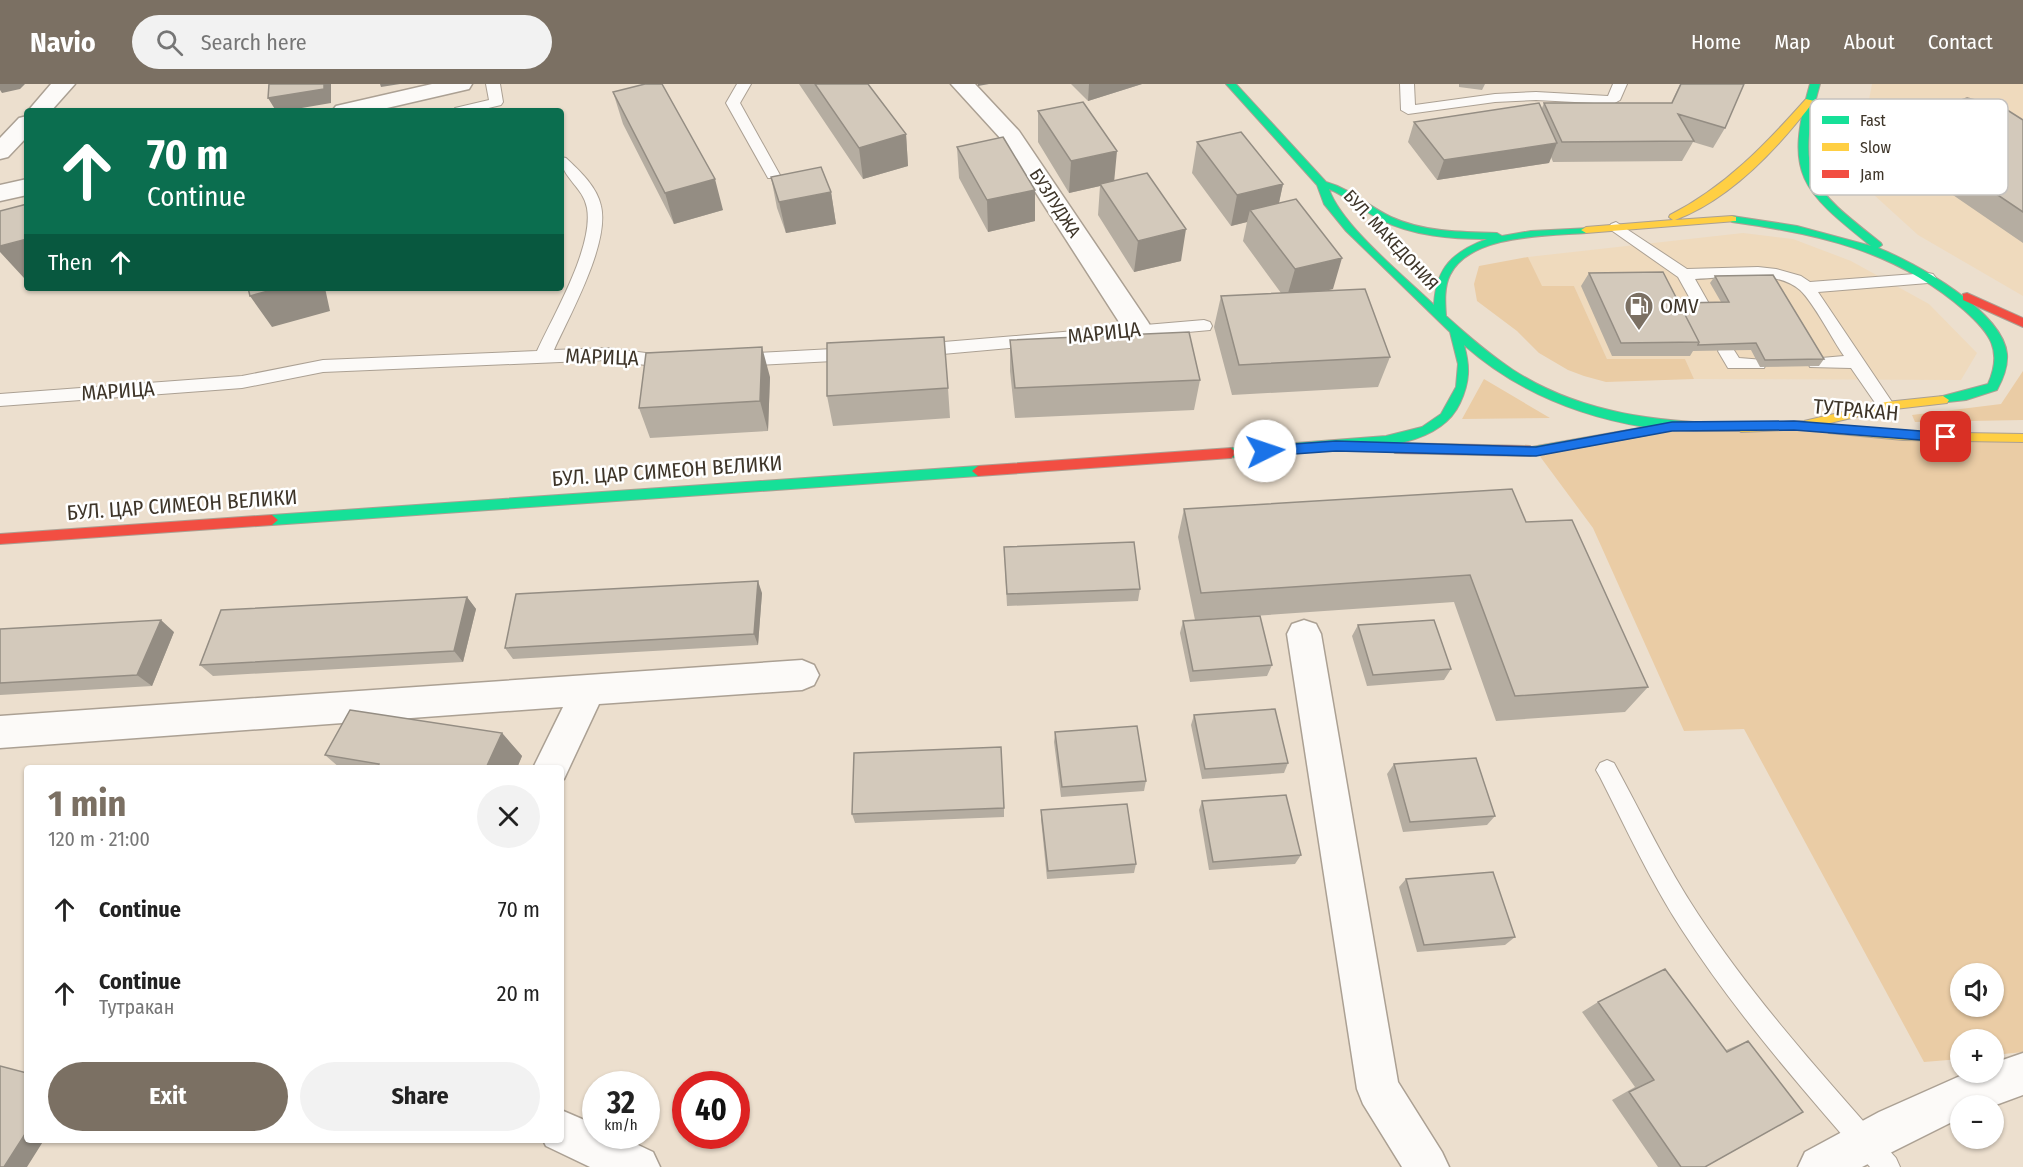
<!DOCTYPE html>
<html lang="en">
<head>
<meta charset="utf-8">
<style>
	:root { --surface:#fff; --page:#f2f2f2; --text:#222; --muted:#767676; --accent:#7b7063 }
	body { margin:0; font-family:"Fira Sans Condensed",sans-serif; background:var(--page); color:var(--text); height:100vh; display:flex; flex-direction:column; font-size:22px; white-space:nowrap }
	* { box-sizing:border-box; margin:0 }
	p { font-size:20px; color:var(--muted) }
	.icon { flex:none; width:33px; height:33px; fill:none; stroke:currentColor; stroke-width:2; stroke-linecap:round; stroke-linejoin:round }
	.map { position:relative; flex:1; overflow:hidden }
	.details { position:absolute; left:24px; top:681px; width:540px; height:378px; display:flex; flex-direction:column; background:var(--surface); border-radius:6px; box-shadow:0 2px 4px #0004 }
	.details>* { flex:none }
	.top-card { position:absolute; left:24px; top:24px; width:540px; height:183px; border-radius:6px; box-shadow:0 2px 4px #0004; background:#0b6e4f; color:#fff; overflow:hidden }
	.fabs { position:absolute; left:1950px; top:879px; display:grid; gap:12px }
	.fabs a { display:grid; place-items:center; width:54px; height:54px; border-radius:50%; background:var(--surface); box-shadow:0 2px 4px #0004; font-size:30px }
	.speed { position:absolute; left:582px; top:987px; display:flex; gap:12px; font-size:30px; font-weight:700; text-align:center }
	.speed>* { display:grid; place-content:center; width:78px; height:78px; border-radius:50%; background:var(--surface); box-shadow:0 2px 4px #0004; line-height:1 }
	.speed small { font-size:15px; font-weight:400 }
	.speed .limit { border:9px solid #d22; background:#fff; color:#111 }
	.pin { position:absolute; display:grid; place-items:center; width:51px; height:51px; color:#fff; margin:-26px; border-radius:12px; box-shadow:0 3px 9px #0006 }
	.me { position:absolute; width:66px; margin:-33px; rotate:86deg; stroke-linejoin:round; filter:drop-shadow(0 0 4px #0008) }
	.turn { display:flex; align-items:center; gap:21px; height:126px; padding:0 24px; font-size:27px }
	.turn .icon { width:78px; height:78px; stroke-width:2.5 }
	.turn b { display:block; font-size:42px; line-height:51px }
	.then { display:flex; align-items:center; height:57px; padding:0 24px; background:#0003; gap:12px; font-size:22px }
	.round { display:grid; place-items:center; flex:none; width:63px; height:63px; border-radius:32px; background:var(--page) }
	.head { display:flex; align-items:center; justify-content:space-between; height:102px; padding:0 24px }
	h1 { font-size:36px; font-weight:700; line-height:45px; color:var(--accent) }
	.action { display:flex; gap:12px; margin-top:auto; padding:12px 24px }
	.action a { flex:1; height:69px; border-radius:36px; background:var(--accent); color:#fff; font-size:24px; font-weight:700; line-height:69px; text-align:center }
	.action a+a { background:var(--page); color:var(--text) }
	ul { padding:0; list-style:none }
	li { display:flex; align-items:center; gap:18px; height:84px; padding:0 24px }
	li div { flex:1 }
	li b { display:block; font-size:22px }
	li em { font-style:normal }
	header { display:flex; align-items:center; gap:36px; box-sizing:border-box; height:84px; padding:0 30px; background:var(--accent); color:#fff }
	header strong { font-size:28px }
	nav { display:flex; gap:33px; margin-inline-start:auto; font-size:21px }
	.search { width:420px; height:54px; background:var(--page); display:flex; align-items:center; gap:15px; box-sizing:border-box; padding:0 21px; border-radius:33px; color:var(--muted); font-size:22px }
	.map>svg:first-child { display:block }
	.built { fill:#efdabd }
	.green { fill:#eacca5; fill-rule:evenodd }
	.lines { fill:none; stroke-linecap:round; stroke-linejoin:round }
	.lane-casing { stroke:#aba093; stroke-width:2 }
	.street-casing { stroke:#aba093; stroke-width:3 }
	.fast-casing { stroke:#aba093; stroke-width:2 }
	.slow-casing { stroke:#aba093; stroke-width:2 }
	.jam-casing { stroke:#aba093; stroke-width:2 }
	.lane { fill:#fcfaf8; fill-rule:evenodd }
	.street { fill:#fcfaf8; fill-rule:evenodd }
	.fast { fill:#16e098; fill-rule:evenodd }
	.slow { fill:#ffcf43; fill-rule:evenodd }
	.jam { fill:#f24e42; fill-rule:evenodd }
	.wall { fill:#b5ada1 }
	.shaded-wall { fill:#948d83 }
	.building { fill:#d3c9bb; stroke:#948d83; stroke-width:1.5 }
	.route { fill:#1a73e8; stroke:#114b97; stroke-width:1.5 }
	.labels { text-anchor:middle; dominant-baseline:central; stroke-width:5; stroke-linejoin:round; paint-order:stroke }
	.far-street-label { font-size:18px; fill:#3e3529; stroke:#fff }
	.poi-label { font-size:21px; fill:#3e3529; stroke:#fff; text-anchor:start }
	.street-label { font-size:21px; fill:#3e3529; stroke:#fff }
	.key { fill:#fff; stroke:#c5c2bf; stroke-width:1.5 }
	.key-label { font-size:16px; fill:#3e3529 }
</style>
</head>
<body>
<header>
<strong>Navio</strong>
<div class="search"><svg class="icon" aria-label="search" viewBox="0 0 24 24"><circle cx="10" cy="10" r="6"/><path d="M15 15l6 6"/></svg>Search here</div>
<nav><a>Home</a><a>Map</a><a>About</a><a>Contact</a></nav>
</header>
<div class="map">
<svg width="2023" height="1083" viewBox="0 0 2023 1083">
	<rect width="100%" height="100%" fill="#ecdfce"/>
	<!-- built -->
	<path class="built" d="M1872,0H2023V212L1918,151L1862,100L1857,79Z
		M1743,149L1793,155L1851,177L1929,220L1977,269L1961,296L1694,295L1685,275H1607L1574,202H1541L1528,173Z"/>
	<!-- green -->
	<path class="green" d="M1528,173L1542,202H1574L1607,275H1685L1694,295L1606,298L1584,292L1568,286L1539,269L1517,247L1477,217L1474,200L1479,182Z
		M2023,287V336L1915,338L1912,331L2001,320Z
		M1484,295L1550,334L1462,335Z
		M1673,342L2023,354V968L1994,971V956H1960V975L1924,978L1744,645L1684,647L1593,444L1536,367ZM1960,890H1994V922H1960Z"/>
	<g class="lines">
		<!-- lane casing -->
		<g class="lane-casing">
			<path id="lane" d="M486,0H500L503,18L501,21L476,27H453L455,24L489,16Z
				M737,0H751L740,19L780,91L778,94H768L726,19Z
				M1400,0H1414L1415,21L1495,10L1536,8L1608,12L1613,0H1627L1620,16L1613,20L1536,16L1495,18L1408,30L1401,26Z
				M561,73L566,74C580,87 597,103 601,122C610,160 569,232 554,266L607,264L669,272L675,274L677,278L675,282L669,284L607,276L323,288L242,304L0,322V310L242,292L323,276L537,267C553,232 594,163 587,124C583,102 561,94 561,73Z
				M1616,138L1687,185L1758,183L1776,185L1801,192L1810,198L1928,189L1933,190L1936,194L1928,199L1818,208L1892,318L1894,322L1892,326L1886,328L1880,326L1851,284L1810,283L1808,279L1810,275L1844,272C1832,255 1814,219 1800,206C1774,184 1726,194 1695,195L1712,225L1710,229H1698L1678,193L1611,146L1609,143L1611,140Z
				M1204,236L1210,238L1212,242L1210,246L920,272L914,270L912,266L914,262L920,260Z
				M1726,261L1732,263L1739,274L1764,276L1766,280L1764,284H1728L1718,267L1720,263Z
				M852,264L858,266L860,270L858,274L852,276L741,282L735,280L733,276L735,272L741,270Z
				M1607,676L1614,679C1642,730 1666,782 1698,830C1756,918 1827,996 1896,1074L1900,1083H1870C1804,1007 1737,931 1682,846C1650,797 1626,744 1600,693L1596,686L1600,679Z"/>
		</g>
		<!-- street casing -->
		<g class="street-casing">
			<path id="street" d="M51,0H75L51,27L27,28Z
				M432,0H472L469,5L374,27H332L336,22Z
				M951,0H975L1019,47L1148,238L1152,245L1148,252L1138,254L1128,252L1002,56Z
				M27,32V53L8,73L0,75V54L19,34Z
				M27,95V111L0,117V101Z
				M1304,536L1316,540L1321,550L1398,998L1442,1068L1449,1083H1402L1363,1020L1357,1005L1287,550L1292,540Z
				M802,576L814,581L819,591L814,601L802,606L599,620L564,695L561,696V684H533L563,623L0,664V632Z
				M2023,969V1011L1993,1022H1960V1034L1862,1083H1798L1805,1068L1879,1028L1969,988H1994V979Z
				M561,1026L596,1041V1052H619L653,1068L660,1083H590L546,1062L543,1056H561Z"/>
		</g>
		<!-- fast casing -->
		<g class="fast-casing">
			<path id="fast" d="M1226,0H1236L1326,98C1351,105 1368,122 1391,133C1424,148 1461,148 1497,149L1502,152L1531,147L1590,144L1591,146L1586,149C1548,152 1470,150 1450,191C1444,203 1445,218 1446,232C1467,251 1489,270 1513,286C1583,331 1660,338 1741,340L1747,344L1745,347H1694L1651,344L1653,347L1647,351L1530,372L1526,370L1524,367L1526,364L1645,343C1578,332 1516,307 1464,261C1470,282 1470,298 1460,319C1437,369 1353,364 1305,368C1287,369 1242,377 1227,372L1225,369L1231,364L1386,352L1422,343L1441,330L1456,303L1458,280L1450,248L1346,147L1324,120L1317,101ZM1329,105C1348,113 1363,127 1381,136C1414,152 1451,155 1487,155C1453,168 1436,183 1434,221C1405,193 1341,141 1329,105Z
				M1810,0H1820C1794,91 1810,103 1881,159L1882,161L1878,164C1914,178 2003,227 2007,270C2008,283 2003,295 1997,306L1966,316L1939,319L1937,316L1939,313L1988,300C2003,266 1990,249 1964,226C1896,167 1819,150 1732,138L1727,135L1732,132L1797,142L1871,162C1801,106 1784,91 1810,0Z
				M978,382L984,387L978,392L272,441L266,436L272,431Z"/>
		</g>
		<!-- slow casing -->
		<g class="slow-casing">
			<path id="slow" d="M1806,15L1814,17C1779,63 1730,116 1675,136L1732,132L1736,133V137L1586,149L1581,146L1586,143L1673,136L1669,133L1670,131C1725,103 1765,61 1806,15Z
				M1943,312L1949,316L1947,319L1886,326L1804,345L1741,348L1735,344L1741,340L1804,337L1886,318Z
				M1829,341L1903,348L2023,350V358L1903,356L1829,349L1823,345Z"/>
		</g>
		<!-- jam casing -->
		<g class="jam-casing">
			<path id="jam" d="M1967,209L2023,234V243L1963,216V210Z
				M1395,359L1530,362L1536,367L1530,372L1395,369L1389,364Z
				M1231,364L1237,369L1231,374L978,392L972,387L978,382Z
				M272,431L278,436L272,441L0,460V450Z"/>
		</g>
		<!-- lane -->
		<use href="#lane" class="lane"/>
		<!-- street -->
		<use href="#street" class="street"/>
		<!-- fast -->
		<use href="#fast" class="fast"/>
		<!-- slow -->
		<use href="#slow" class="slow"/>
		<!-- jam -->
		<use href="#jam" class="jam"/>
	</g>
	<!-- wall -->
	<path class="wall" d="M799,0H868L906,50L908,82L863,95Z
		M1071,0H1142L1088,17Z
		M1459,0H1485L1482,6L1459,3Z
		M1680,0H1744L1725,44L1713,64L1693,58L1682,77L1553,78L1551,73L1549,79L1437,96L1408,58L1414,38L1542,24L1544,19H1671Z
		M613,8L723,126L674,140L623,40Z
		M1038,27L1114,97L1181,177L1134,188L1098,131L1100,102L1069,109L1038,58Z
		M2023,36V159L1877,59L1891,39Z
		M1197,58L1283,100L1279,119L1333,205L1323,207L1390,273L1378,303L1232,311L1214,243L1221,212L1281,209L1243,157L1247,138L1231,142L1192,89Z
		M957,63L1035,137L988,148L959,94Z
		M771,93L831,108L836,140L786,149L777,124Z
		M1589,189L1679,219L1721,218L1710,199L1715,192L1824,275L1819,282L1760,283L1751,266L1693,267L1690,272H1612L1581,202Z
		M1010,256L1200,296L1194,326L1015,334L1010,287Z
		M770,293L768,347L650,354L639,324Z
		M948,304L950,334L833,342L827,312Z
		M1184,425L1526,438L1648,603L1625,628L1496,637L1454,518L1195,536L1178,453Z
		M1004,463L1140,505L1138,517L1007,522Z
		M762,509L758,561L513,575L505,564Z
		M467,513L476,525L463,578L213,592L200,581Z
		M1183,537L1272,581L1267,592L1190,598L1180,549Z
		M1358,541L1451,585L1444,596L1367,602L1352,552Z
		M0,545L174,548L152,602L0,611Z
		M1194,631L1288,679L1284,689L1202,695L1191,641Z
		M1055,648L1146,697L1144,707L1061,713L1054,658Z
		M502,649L522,672L517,684H340L325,671Z
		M1394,680L1495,732L1487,741L1403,748L1387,690Z
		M1202,717L1301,771L1295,780L1209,786L1199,726Z
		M1004,724V733L855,739L852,730Z
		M1041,726L1136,780L1134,789L1047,795L1041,735Z
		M1406,795L1515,853L1505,861L1417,868L1399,803Z
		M1598,918L1726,966L1748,957L1705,1083H1658L1612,1016L1635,1003L1582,928Z"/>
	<!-- shaded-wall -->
	<path class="shaded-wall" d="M0,0H25L20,5L2,9L0,6Z
		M324,0H331V19L284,27H276L268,14Z
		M380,0H400L381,3Z
		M978,0H989L978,2Z
		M1089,0H1142L1088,17Z
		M906,50L908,82L863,95L859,64Z
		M1557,59L1549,79L1437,96L1444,76Z
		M1117,67L1114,99L1100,100V102L1069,109L1071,77Z
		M715,95L723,126L674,140L665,109Z
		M1283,100L1276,132L1250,126L1247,138L1231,142L1237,111Z
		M1035,106V137L988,148L987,116Z
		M831,108L836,140L786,149L779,118Z
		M1186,145L1181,177L1134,188L1138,157Z
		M27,155V193L24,194L0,168V162Z
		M1342,174L1333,205L1286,216L1295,185Z
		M279,204H325L330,227L272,243L250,212Z
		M762,263L770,293L768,347L760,317Z
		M758,497L762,509L758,561L754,550Z
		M467,513L476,525L463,578L454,567Z
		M161,536L174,548L152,602L137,591Z
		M502,649L522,672L517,684H486Z
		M27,1047V1056H44L27,1083H4Z"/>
	<!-- building -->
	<path class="building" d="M269,0H324V5L268,14Z
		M645,0H662L715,95L665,109L613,8Z
		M815,0H868L906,50L859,64Z
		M1681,0H1744L1725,44L1678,30L1694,57L1562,58L1544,19H1672Z
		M1967,14L2001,22L2023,36V128L1891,39Z
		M1083,18L1117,67L1071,77L1038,27Z
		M1539,19L1557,59L1444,76L1414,38Z
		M1241,48L1283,100L1237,111L1197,58Z
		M1003,53L1035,106L987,116L957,63Z
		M821,83L831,108L779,118L771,93Z
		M1147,89L1186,145L1138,157L1100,100Z
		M1296,115L1342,174L1295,185L1250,126Z
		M27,120V155L0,162V127Z
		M1663,188L1699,258L1621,259L1589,189Z
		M1773,191L1824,275L1765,276L1756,259L1698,261L1699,258L1679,219L1729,218L1715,192Z
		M248,204H279L250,212Z
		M1365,205L1390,273L1239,281L1221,212Z
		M1189,248L1200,296L1015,304L1010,256Z
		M944,253L948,304L827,312V259Z
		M762,263L760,317L639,324L646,269Z
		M1512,405L1526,438L1572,436L1648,603L1515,612L1470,491L1201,509L1184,425Z
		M1134,458L1140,505L1007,510L1004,463Z
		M758,497L754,550L505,564L516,510Z
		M467,513L454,567L200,581L221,526Z
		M1260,532L1272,581L1193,587L1183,537Z
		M161,536L137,591L0,599V545Z
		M1434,536L1451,585L1373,591L1358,541Z
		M1275,625L1288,679L1205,685L1194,631Z
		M350,626L502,649L486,684H377L379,680L325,671Z
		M1137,642L1146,697L1062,703L1055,648Z
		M1001,663L1004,724L852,730L854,669Z
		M1476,674L1495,732L1410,738L1394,680Z
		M1286,711L1301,771L1213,778L1202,717Z
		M1127,720L1136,780L1048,787L1041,726Z
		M1493,788L1515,853L1424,861L1406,795Z
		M1665,885L1727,968L1748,957L1803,1028L1705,1083H1681L1629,1008L1654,996L1598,918Z
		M0,982L27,989V1047L4,1083H0Z"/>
	<!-- route -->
	<path class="route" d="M1794,337L1946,349L1952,353L1946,358L1794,346L1672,347L1536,372L1336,367L1265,372L1259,367L1265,362L1336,357L1536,363L1672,338Z"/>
	<!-- icons -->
	<defs>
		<g id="fuel-pin" transform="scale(1.5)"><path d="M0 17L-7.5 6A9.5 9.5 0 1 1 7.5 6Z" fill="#7b7063" stroke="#fff"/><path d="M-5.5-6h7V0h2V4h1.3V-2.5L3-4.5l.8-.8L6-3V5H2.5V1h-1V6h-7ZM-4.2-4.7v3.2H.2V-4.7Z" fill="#fff"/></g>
	</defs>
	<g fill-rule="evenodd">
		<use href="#fuel-pin" x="1639" y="222"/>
	</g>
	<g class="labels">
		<!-- far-street labels -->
		<g class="far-street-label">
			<text transform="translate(1055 119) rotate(57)">БУЗЛУДЖА</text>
			<text transform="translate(1391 156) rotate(47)">БУЛ. МАКЕДОНИЯ</text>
		</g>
		<!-- poi labels -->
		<g class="poi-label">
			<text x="1660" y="222">OMV</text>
		</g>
		<!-- street labels -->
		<g class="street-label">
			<text transform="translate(1104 249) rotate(-6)">МАРИЦА</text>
			<text transform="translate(602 273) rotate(2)">МАРИЦА</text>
			<text transform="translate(118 307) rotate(-4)">МАРИЦА</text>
			<text transform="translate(1856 326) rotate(5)">ТУТРАКАН</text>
			<text transform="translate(667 387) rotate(-4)">БУЛ. ЦАР СИМЕОН ВЕЛИКИ</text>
			<text transform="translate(182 421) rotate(-4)">БУЛ. ЦАР СИМЕОН ВЕЛИКИ</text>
		</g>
	</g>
	<!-- legend -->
	<rect x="1810" y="15" width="198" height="96" rx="9" class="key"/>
	<rect x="1822" y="32" width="27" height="8" fill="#16e098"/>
	<rect x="1822" y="59" width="27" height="8" fill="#ffcf43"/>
	<rect x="1822" y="86" width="27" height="8" fill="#f24e42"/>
	<g class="key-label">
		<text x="1860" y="42">Fast</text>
		<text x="1860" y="69">Slow</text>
		<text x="1860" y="96">Jam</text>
	</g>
</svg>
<div class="fabs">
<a><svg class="icon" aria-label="sound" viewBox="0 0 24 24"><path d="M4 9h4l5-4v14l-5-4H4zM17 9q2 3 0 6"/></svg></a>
<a>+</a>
<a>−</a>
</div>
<div class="speed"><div>32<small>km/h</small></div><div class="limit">40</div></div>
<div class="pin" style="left:1946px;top:353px;background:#d93025"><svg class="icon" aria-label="arrive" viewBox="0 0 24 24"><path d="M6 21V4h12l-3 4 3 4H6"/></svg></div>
<svg class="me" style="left:1265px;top:367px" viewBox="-20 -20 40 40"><circle r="19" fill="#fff"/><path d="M0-13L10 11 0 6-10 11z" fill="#1a73e8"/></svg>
<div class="top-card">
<div class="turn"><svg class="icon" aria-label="ahead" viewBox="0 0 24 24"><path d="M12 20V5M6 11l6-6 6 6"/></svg><div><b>70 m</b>Continue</div></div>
<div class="then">Then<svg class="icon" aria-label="ahead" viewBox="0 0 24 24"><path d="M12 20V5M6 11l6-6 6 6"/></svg></div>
</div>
<section class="details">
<div class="head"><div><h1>1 min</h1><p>120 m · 21:00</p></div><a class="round"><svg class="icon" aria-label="close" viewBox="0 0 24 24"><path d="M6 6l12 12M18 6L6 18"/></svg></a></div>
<ul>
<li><svg class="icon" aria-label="ahead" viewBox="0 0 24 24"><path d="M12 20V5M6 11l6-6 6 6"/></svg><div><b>Continue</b></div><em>70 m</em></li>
<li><svg class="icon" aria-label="ahead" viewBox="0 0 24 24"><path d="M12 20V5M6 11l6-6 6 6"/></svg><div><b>Continue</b><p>Тутракан</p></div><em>20 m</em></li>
</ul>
<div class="action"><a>Exit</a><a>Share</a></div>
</section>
</div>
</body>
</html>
